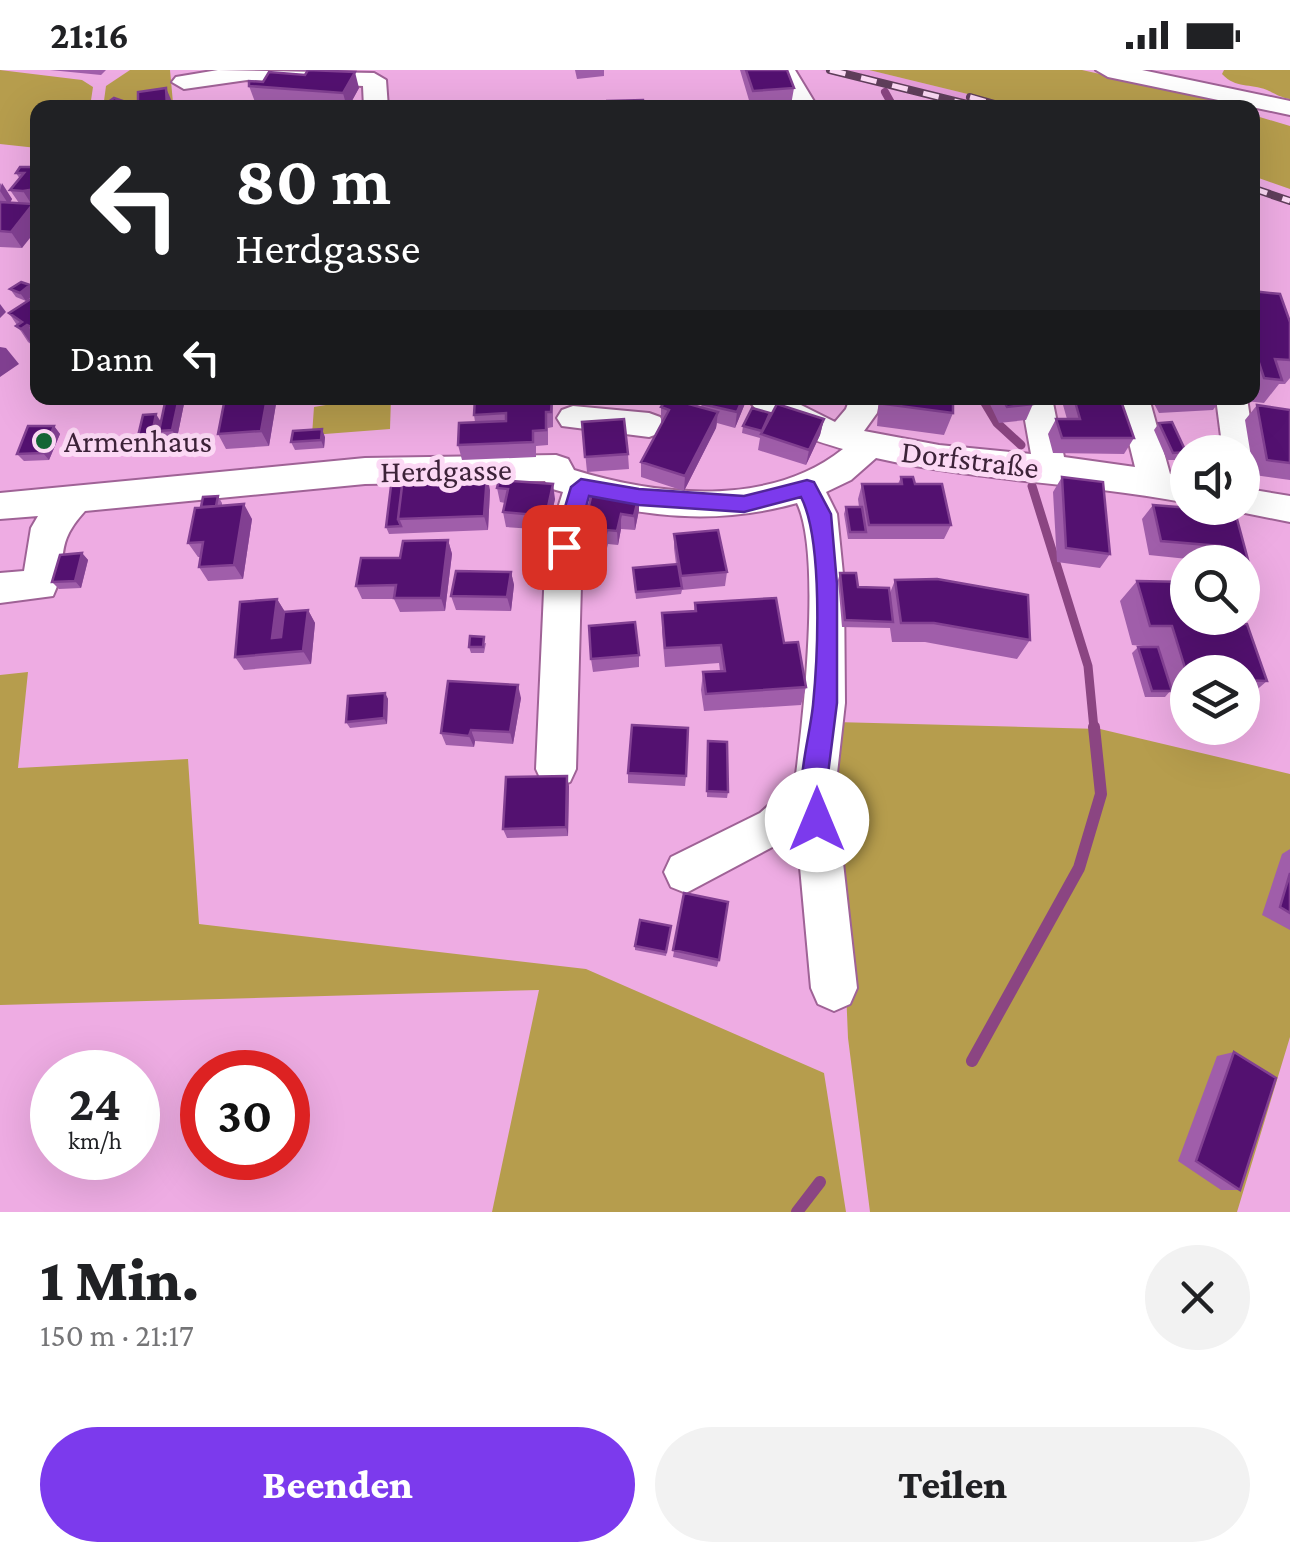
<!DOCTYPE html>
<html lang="de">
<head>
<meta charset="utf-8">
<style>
	:root { --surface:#fff; --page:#f2f2f2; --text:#202124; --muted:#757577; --accent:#7c3aed }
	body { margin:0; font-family:"Crimson Pro",serif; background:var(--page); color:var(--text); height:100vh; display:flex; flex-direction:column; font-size:38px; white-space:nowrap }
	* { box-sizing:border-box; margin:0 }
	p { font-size:32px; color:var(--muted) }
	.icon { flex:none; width:55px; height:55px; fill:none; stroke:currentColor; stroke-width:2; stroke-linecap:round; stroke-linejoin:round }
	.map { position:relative; height:1142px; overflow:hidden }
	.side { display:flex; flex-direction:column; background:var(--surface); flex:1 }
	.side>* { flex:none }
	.guide { position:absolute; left:30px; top:30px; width:1230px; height:305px; border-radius:20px; box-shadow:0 10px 40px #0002; background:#202124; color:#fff; overflow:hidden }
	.tools { position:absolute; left:1170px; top:365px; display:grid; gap:20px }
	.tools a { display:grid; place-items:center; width:90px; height:90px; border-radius:50%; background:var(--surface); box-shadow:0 10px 40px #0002; font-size:50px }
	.speed { position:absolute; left:30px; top:980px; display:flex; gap:20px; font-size:50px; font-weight:700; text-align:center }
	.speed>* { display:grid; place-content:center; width:130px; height:130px; border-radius:50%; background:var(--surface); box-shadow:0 10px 40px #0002; line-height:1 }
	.speed small { font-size:25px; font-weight:400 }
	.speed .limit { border:15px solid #d22; background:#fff; color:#111 }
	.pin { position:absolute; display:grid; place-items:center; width:85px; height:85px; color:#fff; margin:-42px; border-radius:20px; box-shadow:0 5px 15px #0006 }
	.me { position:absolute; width:110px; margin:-55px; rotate:0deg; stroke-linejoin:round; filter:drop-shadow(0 0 8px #0008) }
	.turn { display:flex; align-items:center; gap:35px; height:210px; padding:0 40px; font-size:45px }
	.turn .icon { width:130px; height:130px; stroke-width:2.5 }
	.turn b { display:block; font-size:70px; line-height:85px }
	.then { display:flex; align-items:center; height:95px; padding:0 40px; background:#0003; gap:20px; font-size:38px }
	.round { display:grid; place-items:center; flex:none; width:105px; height:105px; border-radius:52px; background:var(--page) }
	.summary { display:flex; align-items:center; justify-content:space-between; height:170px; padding:0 40px }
	h1 { font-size:60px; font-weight:800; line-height:75px }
	.primary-button { display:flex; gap:20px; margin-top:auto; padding:20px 40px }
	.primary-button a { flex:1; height:115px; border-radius:60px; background:var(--accent); color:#fff; font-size:40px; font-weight:800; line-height:115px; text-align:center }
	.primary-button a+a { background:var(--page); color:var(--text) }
	.status { display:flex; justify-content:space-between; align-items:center; height:70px; padding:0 50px; background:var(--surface); direction:ltr }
	.status svg { height:28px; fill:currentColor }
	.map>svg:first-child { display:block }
	.built { fill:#e69eda }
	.green { fill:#b69d4d }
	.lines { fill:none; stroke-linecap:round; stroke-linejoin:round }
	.stream-far2 { stroke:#8b4582; stroke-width:8 }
	.stream-far1 { stroke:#8b4582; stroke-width:9 }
	.stream { stroke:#8b4582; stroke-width:12 }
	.minor-casing { stroke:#9f6296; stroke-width:4 }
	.minor { fill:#fff; fill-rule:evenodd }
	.rail-casing { stroke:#603e5b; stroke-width:8 }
	.rail { stroke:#fcd9f5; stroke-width:5; stroke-dasharray:16; stroke-linecap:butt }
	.wall { fill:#a05eaa }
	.shaded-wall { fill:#824092 }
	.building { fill:#531170; stroke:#824092; stroke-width:2.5 }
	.route { fill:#7c3aed; stroke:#51269a; stroke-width:2.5 }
	.poi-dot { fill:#146636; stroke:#fcd9f5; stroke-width:4 }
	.labels { text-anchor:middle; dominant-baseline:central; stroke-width:10; stroke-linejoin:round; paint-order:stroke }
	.poi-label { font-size:32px; fill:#3d2339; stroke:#fcd9f5; text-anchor:start }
	.street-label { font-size:32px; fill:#3d2339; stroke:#fcd9f5 }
</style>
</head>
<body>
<div class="status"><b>21:16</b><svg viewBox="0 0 49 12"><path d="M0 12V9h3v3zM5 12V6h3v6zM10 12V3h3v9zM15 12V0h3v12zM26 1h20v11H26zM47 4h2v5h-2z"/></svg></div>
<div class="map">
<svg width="1290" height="1142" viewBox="0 0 1290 1142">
	<rect width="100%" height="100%" fill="#eeace3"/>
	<!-- built -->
	<path class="built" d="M821,0H869L1021,37H972Z"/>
	<!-- green -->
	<path class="green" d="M0,0L82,10L93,17L90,37L38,38L37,78L0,74Z
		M130,0H170L173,33L103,38L106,16Z
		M869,0H1082L1249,37H1021Z
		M1224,0H1290V29C1280,27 1276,24 1267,20C1250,13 1236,19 1222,4Z
		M1253,45L1290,56V119L1253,106Z
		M367,328H391L390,359L312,365L314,337Z
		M28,602L18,698L188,689L199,854L586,899L824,1003L846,1142H492L539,920L0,935V605Z
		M835,652L1100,659L1290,704V967L1237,1142H870L848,968Z"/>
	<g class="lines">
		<!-- stream-far2 -->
		<path class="stream-far2" d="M885,22L894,38"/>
		<!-- stream-far1 -->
		<path class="stream-far1" d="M982,328L997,353L1021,375
			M1032,416L1088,596L1094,659"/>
		<!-- stream -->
		<path class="stream" d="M972,991L1079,798L1101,724L1094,657
			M797,1142L820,1112"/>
		<!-- minor casing -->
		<g class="minor-casing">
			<path id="minor" d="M218,0L374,3L386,10L388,38H364L363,16L247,10L184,19L172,12L176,7Z
				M779,0H795L818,38H794L775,5Z
				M1096,0H1142L1290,31V45L1108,7Z
				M748,328H787L835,352L846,339L850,328H880L877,343L864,361L939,375L1031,384L1021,328H1052L1064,387L1135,397L1118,328H1149L1170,404L1188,407V433C1084,413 977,411 876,388L851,410L826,422L837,444L844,514L845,633L835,721L857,918L850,934L834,941L818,934L811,918L797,764L686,823L671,817L664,802L671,787L760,743L795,712C803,652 822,484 797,433C730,452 662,450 594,432L582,477L576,699L570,712L556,718L542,712L536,699L546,477L563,422L549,418L545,411L365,414L85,441C51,478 71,489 53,526L0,533V503L24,501L31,458L38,446L0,449V423L365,388L556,385L568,389L574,400C658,426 769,438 843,379C814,370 762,356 748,328Z
				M1216,328H1247L1255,382L1251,391L1242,393V382H1223Z
				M573,336L649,343L660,347L665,355L660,363L649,367L562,356L557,348L562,340Z
				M1242,418L1290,426V452L1230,440L1228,438H1242Z"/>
		</g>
		<!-- minor -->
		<use href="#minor" class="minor"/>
		<!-- rail casing -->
		<g class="rail-casing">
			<path id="rail" d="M830,0L983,38
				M970,27L1009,38
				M1252,118L1290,131"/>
		</g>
		<!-- rail -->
		<use href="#rail" class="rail"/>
	</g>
	<!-- wall -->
	<path class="wall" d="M50,0H106L101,5Z
		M293,0H328L359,18L349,36L362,38H318L255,32L249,16L305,5L308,1Z
		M575,0H604V6L577,9Z
		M740,0H787L794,18L791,35L751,37Z
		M38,97V137H35L22,178L0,177V113L12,129L10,132L19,133L10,120L20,109L16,103Z
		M30,215L36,223L26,231L16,227L10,219Z
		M1252,221L1290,252V308L1285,314H1279L1264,333L1246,331L1245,328H1252Z
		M38,225V272L32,275L28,272L9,243Z
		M88,328H118L116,332H91Z
		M553,328V357L548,358V375L536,376V387L462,390L458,375L475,352L474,345Z
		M607,328H682V332L701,337L702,334L746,331L735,358L717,353L716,358L684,421L641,407V392L662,353H661V337L663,333Z
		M809,328H836L833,334Z
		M879,328H963L959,335H953V343L944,365L877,356Z
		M987,328H1030L1033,334L1026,350L999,353Z
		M1061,328H1120L1134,368L1124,384L1053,383L1048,364L1056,349H1067Z
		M1151,328H1222L1213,340L1159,343Z
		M184,334L177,368L164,369L159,362L157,372L143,374L138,366Z
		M276,334L269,376L226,379L218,364Z
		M1257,335L1290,340V410L1254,405L1245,350Z
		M770,343L769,348L824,349L820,365L806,395L758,380L760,368L742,363L743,356Z
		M582,352L628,384L629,399L587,402Z
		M1159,353L1186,382L1181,390H1167L1154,360Z
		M54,356L60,364L49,390L24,391L17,384Z
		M325,367L324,378L295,380L291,372Z
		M901,407L915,414L951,455L944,469H848L844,444L846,437H859L858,429L862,414H898Z
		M1062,407L1110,484L1100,498L1057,492L1053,422Z
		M499,410L555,429L548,460L506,457L503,442L505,433L500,432L497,418Z
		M402,416L490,420L488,460L389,464L386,457Z
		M639,425V440L635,460L621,459L618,475L608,474L606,482L583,479L582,464Z
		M218,426L222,433V436L252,449L243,509L208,511L199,497L200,487H198L188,473L201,437Z
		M1153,435L1190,438H1234L1251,501L1242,509V492H1208L1207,491L1149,485L1142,449Z
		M674,464L727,502L725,516L682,520L681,524L636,529L633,498L676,494L674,478Z
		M448,470L452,484L445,541L400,542L394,529H362L356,516L400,488Z
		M82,483L88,490L81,518L59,519L52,512Z
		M511,502L514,515L511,541L456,540L451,526Z
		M840,503L858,517L890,523L895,510L1030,570L1017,589L925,572H892L890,558L842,557L838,510Z
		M1137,511L1267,611L1246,629L1242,628V602H1188V620H1171L1165,627H1145L1132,583L1138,577H1154L1132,575L1120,531Z
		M277,529L285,542L308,540L315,553L311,594L244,600L235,587Z
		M695,533L784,573L806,617L801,635L704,641L701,620L703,602L720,601L719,593L665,597L662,562V543L694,541Z
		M486,573L484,583H471L469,577Z
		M639,585V597L593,602L591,589Z
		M385,623L388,629L387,654L350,658L346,652Z
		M521,628L513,674L475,671L474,677L446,675L441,663Z
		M708,671L728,722L727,728L707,727Z
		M628,703L686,706L685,716L628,713Z
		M569,716L568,766L507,768L503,759Z
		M1290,779V860L1262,845L1282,784Z
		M684,823L719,890L717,897L673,887Z
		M671,856L666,886L635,880V876Z
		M1234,982L1240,1120H1221L1178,1091L1217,986Z"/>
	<!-- shaded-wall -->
	<path class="shaded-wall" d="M355,2L359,18L348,38H347L343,23Z
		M166,18L173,34V38H165Z
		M2,113L12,129L9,135L0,121Z
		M38,117V137H35L38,142V158L22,178L11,162L32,135L23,121Z
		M30,215L36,223L26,231L20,223Z
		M0,234L6,242L0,248Z
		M27,255L38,269V272L32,275L21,259Z
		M0,277L6,278L19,294L0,307Z
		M179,328L184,334L177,368L172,360Z
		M267,328H273L276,334L269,376L261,361Z
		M743,328H746V331L735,358L737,342Z
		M718,342L716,358L684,421L685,406Z
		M156,344L161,352L157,372L152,364Z
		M824,349L820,365L806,395L809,380Z
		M54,356L60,364L49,390L43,383Z
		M322,359L325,367L324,378L321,370Z
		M487,405L490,420L488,460L484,446Z
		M553,414L555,429L548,460L546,446Z
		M639,425V440L635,460L634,446Z
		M244,434L252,449L243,509L234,495Z
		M621,444V459L618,475L617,461Z
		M448,470L452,484L445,541L441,528Z
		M82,483L88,490L81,518L75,511Z
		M511,502L514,515L511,541L507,527Z
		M277,529L285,542L281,581L272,568Z
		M308,540L315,553L311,594L303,581Z
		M518,615L521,628L513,674L510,662Z
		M385,623L388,629L387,654L384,648Z
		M471,660L475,671L474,677L469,666Z
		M567,706L569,716L568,766L566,757Z"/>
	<!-- building -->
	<path class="building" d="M308,0L355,2L343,23L249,16V11L263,12L269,2L305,5Z
		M746,0H787L794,18L753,21Z
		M166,18L167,37L138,38V22Z
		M114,28L129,33L121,38L107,33Z
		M643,30L644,38H606L607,31Z
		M20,97H38L36,119L23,121L10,120L24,103H16Z
		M0,132L33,134L11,162L0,161Z
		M21,212L30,215L20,223L10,219Z
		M1252,221L1280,224L1290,252V290L1275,289L1282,310L1264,308L1252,272Z
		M37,225L38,258L35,259L27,255L21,259L16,256L22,252L9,243Z
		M166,328H179L172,360L159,361Z
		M225,328H267L261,361L218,364Z
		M475,328H552L551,342H546V360L533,361V372L458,375L459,353L506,351V343L474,345Z
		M667,328L718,342L685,406L641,392L669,340L661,337Z
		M704,328H743L737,342L702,334Z
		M884,328H953V343L884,334Z
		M1002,328H1030L1033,334L1007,337Z
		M1074,328H1120L1134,368H1062L1056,349H1080Z
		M777,334L824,349L809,380L761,364Z
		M1257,335L1290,340V393L1267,390Z
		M752,338L770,343L762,361L743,356Z
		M156,344L152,364L138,366L143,345Z
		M624,349L628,384L585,387L582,352Z
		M1172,352L1186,382L1173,383L1159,353Z
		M28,356H54L43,383L17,384Z
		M322,359L321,370L291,372L293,361Z
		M487,405L484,446L398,449L403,408Z
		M901,407H913L915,414H942L951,455H869L862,414H902Z
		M1062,407L1103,412L1110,484L1066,478Z
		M499,410L553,414L546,446L503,442L508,419L497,418Z
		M391,416H402L398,449L401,456L386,457Z
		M593,419L639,425L634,446L621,444L617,461L607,460L605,467L582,464Z
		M218,426L216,436L201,437L203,427Z
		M244,434L234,495L199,497L203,472L188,473L195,438Z
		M1153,435L1203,439L1202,438H1234L1251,501L1242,500V492H1218L1217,489H1223L1220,476L1161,471Z
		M846,437H862L866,462H850Z
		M718,460L727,502L681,506L674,464Z
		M448,470L441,528H394L396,515L356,516L361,488H400L403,471Z
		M82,483L75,511L52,512L60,485Z
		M678,494L682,518L636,522L633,498Z
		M456,501L511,502L507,527L451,526Z
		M840,503H856L858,517L889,518L893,552L845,550Z
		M937,509L1028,525L1030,570L934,553H901L895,510Z
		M1137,511L1188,512V548H1238L1240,554H1247L1267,611L1242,610V602L1186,601L1172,556H1150Z
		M776,528L784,573L798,572L806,617L706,624L703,602L725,601L721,575L665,578L662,543L696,541L695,533Z
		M277,529L272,568L281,567L284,542L308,540L303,581L235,587L240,532Z
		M635,552L639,585L591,589L589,556Z
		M470,566L484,567L483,577H469Z
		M1138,577H1158L1172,621H1152Z
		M448,611L518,615L510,662L471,660L469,666L441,663Z
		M385,623L384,648L346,652L348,626Z
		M632,655L688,658L686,706L628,703Z
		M708,671L727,672L728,722L707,721Z
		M567,706L566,757L503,759L506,707Z
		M1290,803V843L1280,837Z
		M684,823L728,832L719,890L673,880Z
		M640,850L671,856L666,882L635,876Z
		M1234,982L1276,1008L1240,1120L1196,1091Z"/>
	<!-- route -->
	<path class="route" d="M581,409L639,419L744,426L807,410L814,412L831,444L837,514V633L826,720L829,750L826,758L817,762L808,758C792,721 809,674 813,635C818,585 823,470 801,427L744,442L639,435L589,426L575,477L564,486L553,477L571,417Z"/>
	<!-- markers -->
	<circle class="poi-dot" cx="44" cy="371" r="10"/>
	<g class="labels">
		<!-- poi labels -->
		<g class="poi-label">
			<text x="64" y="371">Armenhaus</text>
		</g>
		<!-- street labels -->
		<g class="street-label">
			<text transform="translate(970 389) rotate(7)">Dorfstraße</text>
			<text transform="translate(446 400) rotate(-1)">Herdgasse</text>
		</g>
	</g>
</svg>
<div class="tools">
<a><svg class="icon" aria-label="sound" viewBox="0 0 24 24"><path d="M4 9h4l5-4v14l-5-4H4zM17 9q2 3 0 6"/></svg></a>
<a><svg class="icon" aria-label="search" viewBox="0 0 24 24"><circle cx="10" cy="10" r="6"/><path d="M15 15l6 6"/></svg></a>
<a><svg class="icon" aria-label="layers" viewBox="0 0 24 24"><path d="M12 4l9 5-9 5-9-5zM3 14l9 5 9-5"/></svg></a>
</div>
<div class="speed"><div>24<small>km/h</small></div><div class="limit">30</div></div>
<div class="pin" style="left:564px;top:477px;background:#d93025"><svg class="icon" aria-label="arrive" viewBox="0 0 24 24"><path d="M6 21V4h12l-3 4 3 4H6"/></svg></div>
<svg class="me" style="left:817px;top:750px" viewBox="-20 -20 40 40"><circle r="19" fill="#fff"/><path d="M0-13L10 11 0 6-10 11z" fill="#7c3aed"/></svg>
<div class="guide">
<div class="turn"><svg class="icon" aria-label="left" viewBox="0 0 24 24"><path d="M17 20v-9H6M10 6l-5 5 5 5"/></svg><div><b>80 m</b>Herdgasse</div></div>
<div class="then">Dann<svg class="icon" aria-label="left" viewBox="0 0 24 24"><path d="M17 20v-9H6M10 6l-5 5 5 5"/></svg></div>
</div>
</div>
<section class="side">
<div class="summary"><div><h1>1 Min.</h1><p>150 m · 21:17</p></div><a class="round"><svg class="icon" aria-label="close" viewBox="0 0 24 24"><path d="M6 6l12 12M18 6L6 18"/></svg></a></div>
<div class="primary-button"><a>Beenden</a><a>Teilen</a></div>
</section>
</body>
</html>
